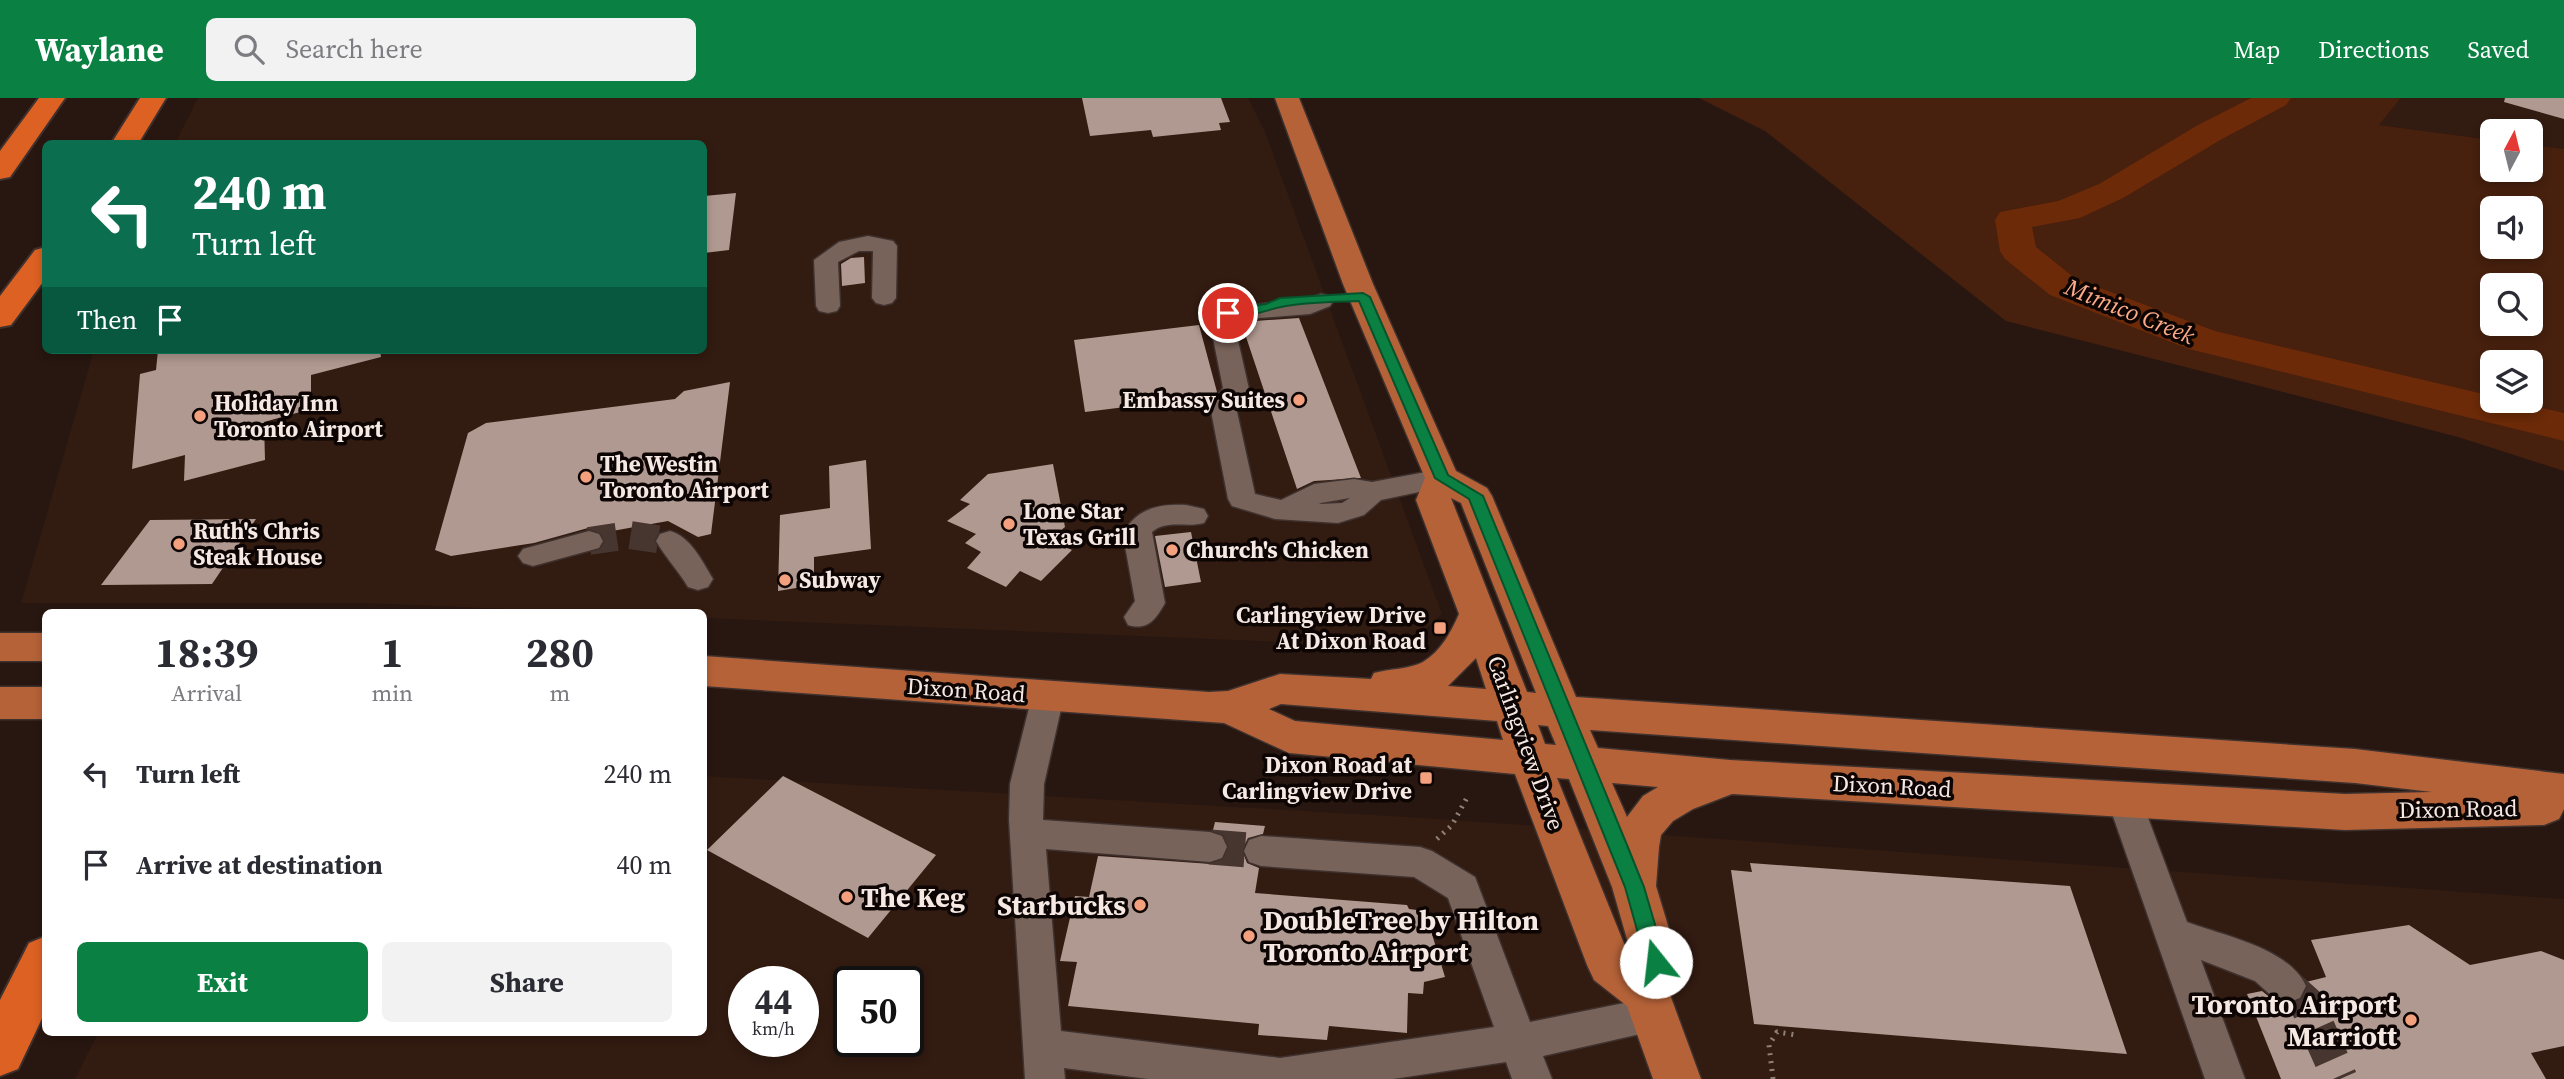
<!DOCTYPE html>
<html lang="en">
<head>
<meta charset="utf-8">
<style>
	:root { --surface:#fff; --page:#f2f2f3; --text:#2b2b33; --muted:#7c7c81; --accent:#0b8043 }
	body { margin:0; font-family:"Source Serif 4",serif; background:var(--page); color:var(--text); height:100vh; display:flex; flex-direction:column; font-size:26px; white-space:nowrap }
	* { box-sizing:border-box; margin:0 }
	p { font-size:23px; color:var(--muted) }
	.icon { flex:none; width:38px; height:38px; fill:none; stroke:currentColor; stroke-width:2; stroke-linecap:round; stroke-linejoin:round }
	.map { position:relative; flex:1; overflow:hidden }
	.panel { position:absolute; left:42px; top:511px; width:665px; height:427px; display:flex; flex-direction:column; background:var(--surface); border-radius:10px; box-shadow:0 4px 10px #0003 }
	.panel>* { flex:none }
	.banner { position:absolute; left:42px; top:42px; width:665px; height:214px; border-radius:10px; box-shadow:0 4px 10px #0003; background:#0b6e4f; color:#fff; overflow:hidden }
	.needle { width:46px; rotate:7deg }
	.controls { position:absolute; left:2480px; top:21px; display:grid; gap:14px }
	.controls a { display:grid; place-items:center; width:63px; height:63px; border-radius:10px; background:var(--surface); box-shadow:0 4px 10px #0003; font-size:35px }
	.speed { position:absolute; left:728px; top:868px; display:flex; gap:14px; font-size:35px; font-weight:700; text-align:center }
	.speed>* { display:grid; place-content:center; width:91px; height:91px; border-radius:50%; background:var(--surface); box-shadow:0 4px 10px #0003; line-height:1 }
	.speed small { font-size:18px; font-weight:400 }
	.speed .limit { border:4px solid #111; border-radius:10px; background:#fff; color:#111 }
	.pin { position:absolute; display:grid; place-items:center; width:60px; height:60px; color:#fff; margin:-30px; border:4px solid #fff; border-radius:50%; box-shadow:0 2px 7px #0007 }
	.me { position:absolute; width:77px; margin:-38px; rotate:344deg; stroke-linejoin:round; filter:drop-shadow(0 0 5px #0008) }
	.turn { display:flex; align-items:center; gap:24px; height:147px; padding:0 35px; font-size:32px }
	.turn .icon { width:91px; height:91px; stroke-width:2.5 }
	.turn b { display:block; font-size:49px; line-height:60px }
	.then { display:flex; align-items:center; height:66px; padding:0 35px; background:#0003; gap:14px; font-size:26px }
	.eta { display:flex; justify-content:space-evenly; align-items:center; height:119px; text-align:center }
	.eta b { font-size:42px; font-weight:700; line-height:49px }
	.primary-button { display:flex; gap:14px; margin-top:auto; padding:14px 35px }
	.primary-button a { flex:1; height:80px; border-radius:10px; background:var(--accent); color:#fff; font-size:28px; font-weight:700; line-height:80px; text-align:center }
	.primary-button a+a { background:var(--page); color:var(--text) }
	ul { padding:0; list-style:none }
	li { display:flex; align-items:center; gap:21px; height:91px; padding:0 35px }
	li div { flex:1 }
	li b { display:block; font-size:26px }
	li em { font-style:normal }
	header { display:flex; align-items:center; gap:42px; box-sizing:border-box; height:98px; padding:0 35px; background:var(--accent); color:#fff }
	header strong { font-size:33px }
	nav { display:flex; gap:38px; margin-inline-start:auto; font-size:24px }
	.search { width:490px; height:63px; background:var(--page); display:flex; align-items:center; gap:18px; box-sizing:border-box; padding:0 24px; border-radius:10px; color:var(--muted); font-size:26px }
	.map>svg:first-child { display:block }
	.built { fill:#321b11; fill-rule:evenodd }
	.green { fill:#47200e; fill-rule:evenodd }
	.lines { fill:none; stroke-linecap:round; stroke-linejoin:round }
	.river { fill:#6c2a08; fill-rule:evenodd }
	.building { fill:#b09990 }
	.minor-tunnel-far1 { stroke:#473630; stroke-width:28; stroke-dasharray:28 14; stroke-linecap:butt }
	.minor-tunnel { stroke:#473630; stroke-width:35; stroke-dasharray:35 18; stroke-linecap:butt }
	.minor-casing { stroke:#3e312e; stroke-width:3 }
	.major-casing { stroke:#3e312e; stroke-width:3 }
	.highway-casing { stroke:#3e312e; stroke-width:4 }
	.path { stroke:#8f807a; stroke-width:5; stroke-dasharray:2 6; stroke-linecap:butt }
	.minor { fill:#78635a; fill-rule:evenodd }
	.major { fill:#b56238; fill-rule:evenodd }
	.highway { fill:#dd6122; fill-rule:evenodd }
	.route { fill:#0b8043; stroke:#07532c; stroke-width:2 }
	.poi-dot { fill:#f2a07e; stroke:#0c0503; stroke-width:2.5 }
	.labels { text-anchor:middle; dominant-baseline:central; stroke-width:7; stroke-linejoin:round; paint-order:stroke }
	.poi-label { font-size:23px; font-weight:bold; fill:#f6e9e4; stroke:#0c0503; text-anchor:start }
	.street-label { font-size:23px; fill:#f6e9e4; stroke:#0c0503 }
	.water-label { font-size:24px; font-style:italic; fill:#fcab89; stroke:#0c0503 }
	.near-poi-label { font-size:28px; font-weight:bold; fill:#f6e9e4; stroke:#0c0503; text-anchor:start }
</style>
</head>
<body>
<header>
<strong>Waylane</strong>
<div class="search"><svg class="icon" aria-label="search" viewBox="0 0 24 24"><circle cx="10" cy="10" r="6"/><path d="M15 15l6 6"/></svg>Search here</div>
<nav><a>Map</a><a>Directions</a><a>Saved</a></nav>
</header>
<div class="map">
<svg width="2564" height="981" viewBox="0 0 2564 981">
	<rect width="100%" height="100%" fill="#281710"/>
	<!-- built -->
	<path class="built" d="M198,0H1248L1265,34L1442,516L1405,549L704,520V514H580L362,505H21L94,252H704V46L175,45Z
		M2401,0H2564V51L2531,47L2530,33H2492V42L2379,27Z
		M704,678L1424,720L2564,801V981H75L98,935L704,934ZM744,884H803V943H744ZM849,884H908V943H849Z"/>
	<!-- green -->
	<path class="green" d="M1699,0H2401L2379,27L2492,42V72H2530L2531,47L2564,51V373L2458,339L2006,223L1765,33ZM2530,110V149H2492V110ZM2530,187V226H2492V187ZM2492,264H2530V303H2492Z"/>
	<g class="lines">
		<!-- river -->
		<path class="river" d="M2251,0H2291L2286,7L2222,41L2123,100L2080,120L2032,129L2036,149L2076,181L2215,233L2492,298V303H2511L2564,315V343L2189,251L2050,197L2005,161L2000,153L1995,122L2000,114L2058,103L2099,86L2198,27Z"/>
	</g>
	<!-- building -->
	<path class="building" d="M1082,0H1221L1230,24L1219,25L1221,32L1153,39L1151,32L1090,38Z
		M2505,0H2564V21L2504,4Z
		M736,95L729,152L704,155V98Z
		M864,159L865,185L842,188L841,166L851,160Z
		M1299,220L1361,380L1314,383L1297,391L1241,224Z
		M1199,227L1217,294L1214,298L1085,314L1074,242Z
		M158,252H380L381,259L311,277V311L264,324L265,362L184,383L185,357L132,371L140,276L156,272Z
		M730,284L711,436L698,439L668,423L601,435L588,430L534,445L451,458L435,452L468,335L486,325L675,301L684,293Z
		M866,362L871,451L814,459V487L778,493L780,417L830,410L829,368Z
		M1053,366L1065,429L1050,441L1072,452L1041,483L1020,473L1006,489L967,470L981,454L965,445L976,436L947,423L970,406L960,402L988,376Z
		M256,421L212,486L101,487L150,422Z
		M1191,434L1201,484L1165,489L1155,438Z
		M783,678L936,757L868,840L707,752Z
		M1215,724L1265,728L1263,736L1248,740L1242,752L1247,765L1259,770L1255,795L1407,807L1409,811L1425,813L1445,879L1424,884L1423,896L1408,895L1407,935L1329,928L1327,942L1258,937L1259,926L1068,908L1077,864L1060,863L1075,798L1089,799L1098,758L1211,766L1223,762L1229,750L1224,737L1213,732Z
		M1750,765L2070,788L2127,956L1754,926L1731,772L1752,774Z
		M2409,827L2470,867L2541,853L2564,862V948L2531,955L2546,981H2281L2247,896L2262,893L2273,902L2286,907L2301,902L2308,889L2306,884L2326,879L2311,842Z"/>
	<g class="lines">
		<!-- minor-tunnel-far1 -->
		<path class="minor-tunnel-far1" d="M589,443L630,437L670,443"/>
		<!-- minor-tunnel -->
		<path class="minor-tunnel" d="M1210,749L1261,753
			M2287,888L2307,906L2340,981"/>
		<!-- minor casing -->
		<g class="minor-casing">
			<path id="minor" d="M868,138L893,143L897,148L896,200L892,205L884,207L876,205L872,200L873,153H859L838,164L840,208L837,213L828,215L819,213L816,208L814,162L839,144Z
				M1321,196L1330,198L1333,203L1330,208L1310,216L1236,222L1234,225L1249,291L1236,309L1255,396L1281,402L1314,386L1354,381L1372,384L1442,371L1452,373L1456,380L1452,387L1381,402L1364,417L1338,425L1275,421L1232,408L1228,401L1210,308L1223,290L1210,225L1219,210L1305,202ZM1350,400L1342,405L1319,406L1321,405Z
				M1186,407L1204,411L1208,418L1204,425C1187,430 1167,421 1152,434L1165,505C1156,521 1148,533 1128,527L1124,519L1135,503L1123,437C1135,410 1159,406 1186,407Z
				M589,433L599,436L603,443L599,450L533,468L523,465L518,458L523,451Z
				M670,433C691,439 702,463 713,481L708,489L698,492L688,489C678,472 665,459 656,443L660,436Z
				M1048,586L1059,589L1064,598L1044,686L1043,722L1210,734L1222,738L1227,749L1222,760L1210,764L1046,751L1061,933L1280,960L1494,929L1448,800L1414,779L1261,768L1249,764L1244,753L1249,742L1261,738L1420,749L1432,753L1475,779L1530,924L1654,899L1667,904L1673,917L1667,930L1543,958L1552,981H1512L1506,964L1393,981H1148L1064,970L1065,981H1025L1009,722L1010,686L1032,598L1037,589Z
				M2124,687L2136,691L2141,701L2187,824C2224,838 2289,850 2306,888L2300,900L2287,905L2274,900L2255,883L2201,862L2245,981H2205L2107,701L2112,691Z"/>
		</g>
		<!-- major casing -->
		<g class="major-casing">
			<path id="major" d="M1275,0H1299L1373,186L1456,373L1487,390L1492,398L1576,599L2355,651L2564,676V711L2559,721L2544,727L2345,732L1732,696L1693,711L1673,723L1661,737L1659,749L1656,788L1679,864L1669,894L1701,981H1653L1627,908L1594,882L1587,867L1515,676L1289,655L1224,625L704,588V558L1209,594L1228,593L1280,576L1371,581L1374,575C1388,571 1411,571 1423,564C1441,553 1451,534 1459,516L1416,402L1425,380L1343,186ZM1451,400L1461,405L1536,595L1527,594ZM1476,560L1486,591L1448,588ZM1281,606L1497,623L1503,642L1295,623L1269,611ZM1538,627L1548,628L1556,647L1545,646ZM1590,632L2355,685L2432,694L2345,696L1730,662L1598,650ZM1557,680L1569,681L1612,789L1631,855L1627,853ZM1612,685L1658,689L1643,698L1627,719Z
				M0,535H46V563H0Z
				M0,589H46V621H0Z"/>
		</g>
		<!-- highway casing -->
		<g class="highway-casing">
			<path id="highway" d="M39,0H65L10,79L0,81V53Z
				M140,0H166L138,46H111Z
				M46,149V180L11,227L0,229V198L35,152Z
				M46,838V912L18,971L0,978V902L29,845Z"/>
		</g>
		<!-- path -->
		<path class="path" d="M1437,741L1452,727L1469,696
			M1773,981L1769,947L1777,934L1796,937"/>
		<!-- minor -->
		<use href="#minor" class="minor"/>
		<!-- major -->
		<use href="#major" class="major"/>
		<!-- highway -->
		<use href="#highway" class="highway"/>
	</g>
	<!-- route -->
	<path class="route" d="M1363,195L1370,199L1448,377L1483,398L1627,747L1644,789L1666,864L1663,870L1656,873L1649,870L1646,864L1625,789L1608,747L1469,401L1435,380L1359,203C1335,204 1310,204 1286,208C1270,210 1235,226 1222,215L1228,211L1266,206L1280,200Z"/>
	<!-- markers -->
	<g class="poi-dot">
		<circle cx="1299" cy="302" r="7"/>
		<circle cx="200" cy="318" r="7"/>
		<circle cx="586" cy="379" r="7"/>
		<circle cx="1009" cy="426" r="7"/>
		<circle cx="179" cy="446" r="7"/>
		<circle cx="1172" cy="452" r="7"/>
		<circle cx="785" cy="482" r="7"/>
		<rect x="1433" y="523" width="14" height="14" rx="3.5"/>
		<rect x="1419" y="673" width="14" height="14" rx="3.5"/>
		<circle cx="847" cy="799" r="7"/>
		<circle cx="1140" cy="807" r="7"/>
		<circle cx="1249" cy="838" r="7"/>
		<circle cx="2411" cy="922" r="7"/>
	</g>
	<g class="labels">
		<!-- poi labels -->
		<g class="poi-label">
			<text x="1285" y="302" text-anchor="end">Embassy Suites</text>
			<text x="214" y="305">Holiday Inn<tspan x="214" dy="26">Toronto Airport</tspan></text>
			<text x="600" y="366">The Westin<tspan x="600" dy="26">Toronto Airport</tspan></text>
			<text x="1023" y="413">Lone Star<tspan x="1023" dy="26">Texas Grill</tspan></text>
			<text x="193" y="433">Ruth's Chris<tspan x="193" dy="26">Steak House</tspan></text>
			<text x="1186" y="452">Church's Chicken</text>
			<text x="799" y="482">Subway</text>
			<text x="1426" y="517" text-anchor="end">Carlingview Drive<tspan x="1426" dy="26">At Dixon Road</tspan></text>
			<text x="1412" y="667" text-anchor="end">Dixon Road at<tspan x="1412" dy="26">Carlingview Drive</tspan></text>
		</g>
		<!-- street labels -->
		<g class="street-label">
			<text transform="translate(966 592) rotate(4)">Dixon Road</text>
			<text transform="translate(1526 645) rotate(70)">Carlingview Drive</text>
			<text transform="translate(1892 688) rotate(3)">Dixon Road</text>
			<text transform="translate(2458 711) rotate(-1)">Dixon Road</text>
		</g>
		<!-- water labels -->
		<g class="water-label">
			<text transform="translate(2130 213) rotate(22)">Mimico Creek</text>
		</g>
		<!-- near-poi labels -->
		<g class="near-poi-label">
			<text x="861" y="799">The Keg</text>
			<text x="1126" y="807" text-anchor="end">Starbucks</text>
			<text x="1263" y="822">DoubleTree by Hilton<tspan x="1263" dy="32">Toronto Airport</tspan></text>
			<text x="2397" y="906" text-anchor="end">Toronto Airport<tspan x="2397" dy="32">Marriott</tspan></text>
		</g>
	</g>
</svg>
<div class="controls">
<a><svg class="needle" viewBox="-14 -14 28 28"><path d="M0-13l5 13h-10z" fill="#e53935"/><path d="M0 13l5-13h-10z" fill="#7c7c81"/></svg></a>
<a><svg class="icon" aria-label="sound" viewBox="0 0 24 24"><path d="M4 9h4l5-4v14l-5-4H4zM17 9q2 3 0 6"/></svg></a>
<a><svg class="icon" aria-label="search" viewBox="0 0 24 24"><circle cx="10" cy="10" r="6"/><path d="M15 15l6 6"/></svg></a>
<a><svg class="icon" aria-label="layers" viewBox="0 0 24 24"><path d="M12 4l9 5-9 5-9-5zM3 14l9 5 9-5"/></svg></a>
</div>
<div class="speed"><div>44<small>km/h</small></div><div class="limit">50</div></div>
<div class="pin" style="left:1228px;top:215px;background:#d93025"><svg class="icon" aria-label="arrive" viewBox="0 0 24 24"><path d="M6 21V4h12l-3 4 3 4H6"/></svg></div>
<svg class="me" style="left:1656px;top:864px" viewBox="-20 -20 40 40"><circle r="19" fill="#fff"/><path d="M0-13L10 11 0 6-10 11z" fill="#0b8043"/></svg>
<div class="banner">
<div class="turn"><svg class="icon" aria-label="left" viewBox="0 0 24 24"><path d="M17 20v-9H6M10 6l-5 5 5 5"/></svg><div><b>240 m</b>Turn left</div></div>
<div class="then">Then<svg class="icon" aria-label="arrive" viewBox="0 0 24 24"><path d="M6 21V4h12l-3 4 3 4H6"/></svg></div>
</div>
<section class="panel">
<div class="eta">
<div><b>18:39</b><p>Arrival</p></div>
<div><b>1</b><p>min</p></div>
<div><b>280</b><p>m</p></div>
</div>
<ul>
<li><svg class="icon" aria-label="left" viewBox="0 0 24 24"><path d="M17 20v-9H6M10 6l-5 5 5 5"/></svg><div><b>Turn left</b></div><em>240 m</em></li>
<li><svg class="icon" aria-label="arrive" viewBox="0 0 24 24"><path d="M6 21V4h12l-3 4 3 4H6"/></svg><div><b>Arrive at destination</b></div><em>40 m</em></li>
</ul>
<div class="primary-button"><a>Exit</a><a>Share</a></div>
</section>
</div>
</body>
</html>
